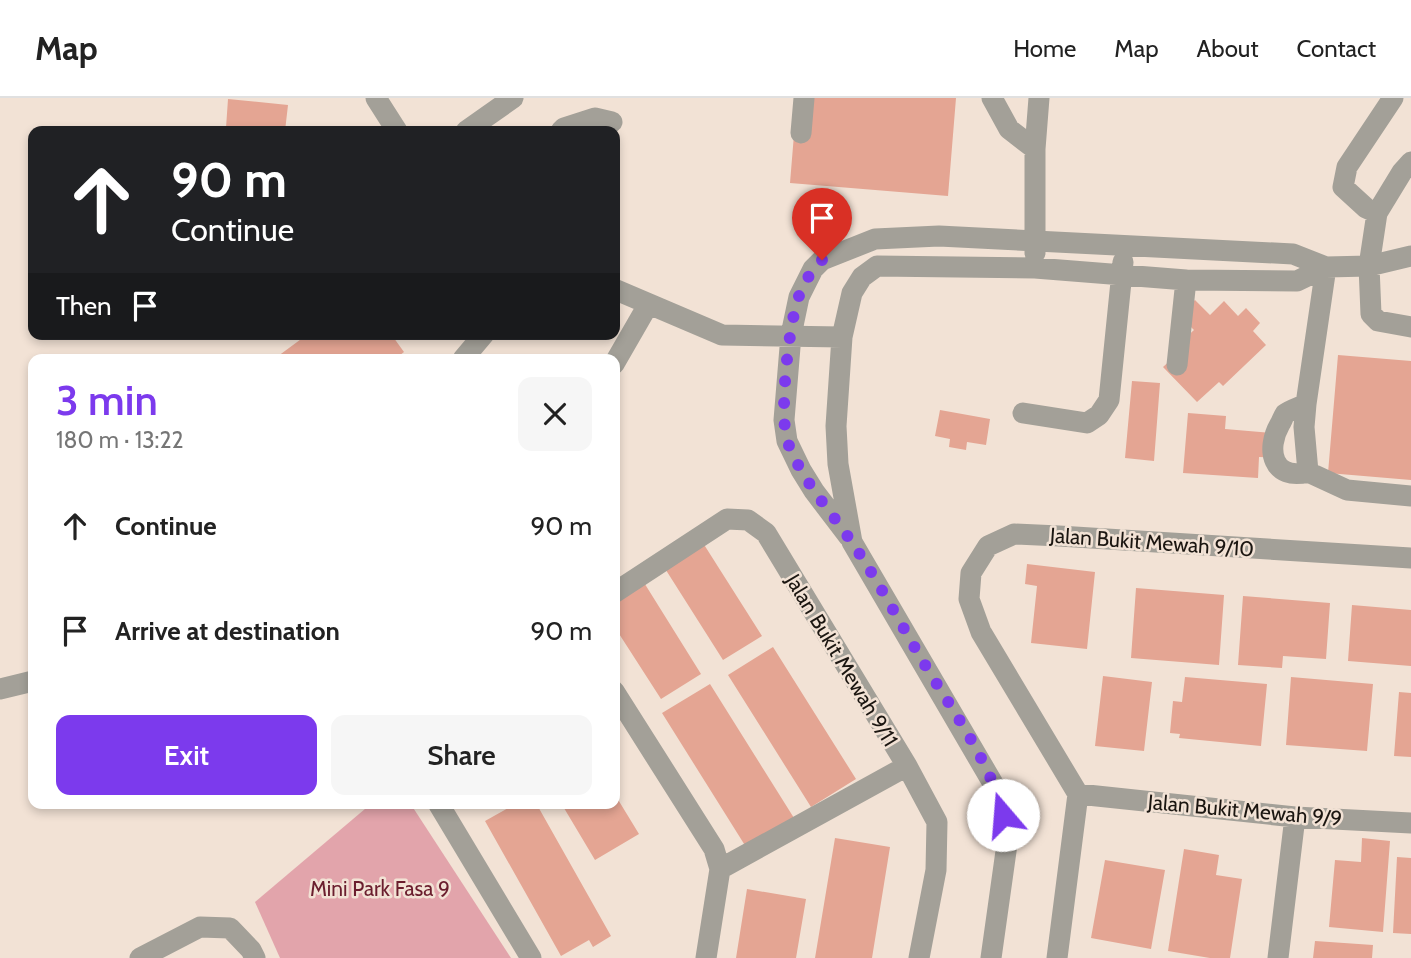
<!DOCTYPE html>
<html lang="en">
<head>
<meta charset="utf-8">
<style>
	:root { --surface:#fff; --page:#f6f6f6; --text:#222; --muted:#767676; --line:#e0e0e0; --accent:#7c3aed }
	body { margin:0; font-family:Cabin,sans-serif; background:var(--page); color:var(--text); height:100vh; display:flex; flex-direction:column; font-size:26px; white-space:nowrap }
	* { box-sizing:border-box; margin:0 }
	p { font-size:23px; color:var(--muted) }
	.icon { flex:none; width:38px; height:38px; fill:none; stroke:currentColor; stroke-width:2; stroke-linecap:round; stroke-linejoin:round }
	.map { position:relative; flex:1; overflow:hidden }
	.panel { position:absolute; left:28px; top:256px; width:592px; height:455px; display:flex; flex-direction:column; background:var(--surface); border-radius:14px; box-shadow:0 4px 10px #0003 }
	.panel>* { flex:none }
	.banner { position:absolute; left:28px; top:28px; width:592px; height:214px; border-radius:14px; box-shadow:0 4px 10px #0003; background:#202124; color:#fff; overflow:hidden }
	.pin { position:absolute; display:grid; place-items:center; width:60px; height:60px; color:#fff; margin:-72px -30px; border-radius:50% 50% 50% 0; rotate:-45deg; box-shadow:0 0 7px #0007 }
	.pin .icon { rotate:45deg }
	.me { position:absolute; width:77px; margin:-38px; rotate:342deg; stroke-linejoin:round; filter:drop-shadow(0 0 5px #0008) }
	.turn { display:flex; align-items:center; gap:24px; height:147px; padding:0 28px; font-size:32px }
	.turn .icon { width:91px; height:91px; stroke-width:2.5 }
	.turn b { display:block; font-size:49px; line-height:60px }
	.then { display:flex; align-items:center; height:66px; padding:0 28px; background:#0003; gap:14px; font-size:26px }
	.round { display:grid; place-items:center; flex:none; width:74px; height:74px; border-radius:14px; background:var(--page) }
	.overview { display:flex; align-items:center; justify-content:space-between; height:119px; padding:0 28px }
	h1 { font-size:42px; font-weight:600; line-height:52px; color:var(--accent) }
	.primary-button { display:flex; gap:14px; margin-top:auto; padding:14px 28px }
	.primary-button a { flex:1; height:80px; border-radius:14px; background:var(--accent); color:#fff; font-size:28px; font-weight:600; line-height:80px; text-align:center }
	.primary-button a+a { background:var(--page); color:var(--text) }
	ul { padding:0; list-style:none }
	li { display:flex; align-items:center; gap:21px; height:105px; padding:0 28px }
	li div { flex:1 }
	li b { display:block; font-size:26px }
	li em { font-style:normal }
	header { display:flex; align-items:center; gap:42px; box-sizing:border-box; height:98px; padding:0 35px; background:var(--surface); border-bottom:2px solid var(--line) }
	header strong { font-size:33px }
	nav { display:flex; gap:38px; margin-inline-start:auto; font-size:24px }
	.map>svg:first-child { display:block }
	.green { fill:#e2a4ab }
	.building { fill:#e4a593 }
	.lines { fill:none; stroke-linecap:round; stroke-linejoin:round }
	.minor { stroke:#a3a098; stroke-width:21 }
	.route { stroke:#7c3aed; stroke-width:12; stroke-dasharray:0 21.6 }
	.labels { text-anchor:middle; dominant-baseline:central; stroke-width:5; stroke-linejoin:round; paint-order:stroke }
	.street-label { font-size:21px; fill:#1b1611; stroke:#f2e2d5 }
	.park-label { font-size:21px; fill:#6b1e2e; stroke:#f2e2d5 }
</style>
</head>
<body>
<header>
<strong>Map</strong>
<nav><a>Home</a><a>Map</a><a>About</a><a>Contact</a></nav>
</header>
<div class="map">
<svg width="1411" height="860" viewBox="0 0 1411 860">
	<rect width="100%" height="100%" fill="#f2e2d5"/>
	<!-- green -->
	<path class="green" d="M372,705H410L511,860H280L255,804Z"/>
	<!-- building -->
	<path class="building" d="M797,0H956L948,98L790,85Z
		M228,1L288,7L285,33H232L233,31L226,30Z
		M1195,202L1210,217L1224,203L1238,218L1246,210L1260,225L1253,233L1266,247L1223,288L1219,284L1197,304L1163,269L1185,249L1181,244L1194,232L1179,217Z
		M308,236H391L404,254L395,261H274Z
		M1338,257L1411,263V382L1328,375Z
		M1132,283L1160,285L1154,363L1125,360Z
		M940,312L990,321L986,347L967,344L966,352L949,349L950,341L935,338Z
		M1188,315L1226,318L1225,331L1282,336L1281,360L1259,359L1258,380L1183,375Z
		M703,445L762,538L723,562L664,469Z
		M1027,466L1095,474L1087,551L1031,545L1037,488L1025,486Z
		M643,483L701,576L661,601L614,528V501Z
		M1136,490L1224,497L1219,567L1131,560Z
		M1243,498L1330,505L1326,561L1283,558L1282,570L1238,567Z
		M1352,507L1411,512V568L1348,563Z
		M773,549L856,681L811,709L728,577Z
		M1103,578L1152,584L1144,653L1095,648Z
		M1185,579L1267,586L1261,648L1179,640L1180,636L1170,635L1173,603L1182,604Z
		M1291,579L1373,586L1367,653L1286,647Z
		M710,586L794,720L746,749L662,615Z
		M1399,594L1411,595V659L1394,658Z
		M614,695L639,736L595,762L561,705H614Z
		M517,705H536L611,838L593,849L589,842L561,858L485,723Z
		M835,740L890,749L872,860H815Z
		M1362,740L1390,743L1383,834L1329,829L1335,762L1361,764Z
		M1184,751L1219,757L1216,777L1242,781L1230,860H1210L1168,853Z
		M1397,759L1411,760V836L1393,835Z
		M1105,762L1165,772L1151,851L1091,840Z
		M747,791L806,801L796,860H736Z
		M1315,843L1373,847L1372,860H1313Z"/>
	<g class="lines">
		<!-- minor -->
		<path class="minor" d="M376,0L397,33
			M992,0L1009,31L1035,51
			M466,33L513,0
			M561,33L564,30L595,20L612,24
			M801,35L804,0
			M1411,64L1402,74L1377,115L1369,168L1371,216L1378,223L1411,229
			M1377,115L1366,110L1343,89L1347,69L1393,0
			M1035,155V51L1039,0
			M1326,169L1306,306L1304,329L1308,374L1347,392L1411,398
			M614,191L722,237L842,239
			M463,261L484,236
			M614,266L648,207
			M1177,267L1186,182
			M1306,306C1300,309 1290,312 1285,316C1283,319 1282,323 1280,326C1265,352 1273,383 1308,374
			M1023,315L1087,325L1099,317L1109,302L1123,164
			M849,439L814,393L801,372L787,343L784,322L791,237L799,199L813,171L822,162L875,141L939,138L1293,156L1326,169L1369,168L1411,158
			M614,495L727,421L748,422L766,435L907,668L937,724L936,772L919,860
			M0,591L33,583
			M614,593L714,751L720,771L706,860
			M1078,696L1295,719L1411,725
			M438,705L531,860
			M720,771L907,668
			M140,860L200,829L230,830L251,852L255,860
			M991,860L1008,739L998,694L852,444L838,366L836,328L842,239L852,195L862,179L877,168L1035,170L1186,182L1297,183L1326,169
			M1057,860L1078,696L981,534L969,501L971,475L988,448L1014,436L1059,438L1411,460
			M1278,860L1295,719"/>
	</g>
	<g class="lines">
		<!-- route -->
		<path class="route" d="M822,162C812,172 804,184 799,198C789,224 778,319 788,345C802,382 829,411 851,443C877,481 899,523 922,562C949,607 992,666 1003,717"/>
	</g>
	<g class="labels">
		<!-- street labels -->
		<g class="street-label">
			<text transform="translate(1152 444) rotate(4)">Jalan Bukit Mewah 9/10</text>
			<text transform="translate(842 562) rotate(59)">Jalan Bukit Mewah 9/11</text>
			<text transform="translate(1245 712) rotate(5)">Jalan Bukit Mewah 9/9</text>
		</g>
		<!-- park labels -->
		<g class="park-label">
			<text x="380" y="790">Mini Park Fasa 9</text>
		</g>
	</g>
</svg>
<div class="pin" style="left:822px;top:162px;background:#d93025"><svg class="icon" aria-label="arrive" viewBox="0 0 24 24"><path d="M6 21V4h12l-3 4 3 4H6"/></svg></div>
<svg class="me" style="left:1003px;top:717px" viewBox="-20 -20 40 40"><circle r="19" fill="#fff"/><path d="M0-13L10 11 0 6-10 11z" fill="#7c3aed"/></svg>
<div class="banner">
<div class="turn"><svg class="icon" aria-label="ahead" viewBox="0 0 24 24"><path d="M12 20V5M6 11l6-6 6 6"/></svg><div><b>90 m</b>Continue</div></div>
<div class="then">Then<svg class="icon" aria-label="arrive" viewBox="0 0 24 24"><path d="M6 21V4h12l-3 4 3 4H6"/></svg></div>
</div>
<section class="panel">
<div class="overview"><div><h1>3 min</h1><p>180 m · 13:22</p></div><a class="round"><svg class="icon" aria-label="close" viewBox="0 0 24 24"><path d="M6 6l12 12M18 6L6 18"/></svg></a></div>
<ul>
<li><svg class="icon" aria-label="ahead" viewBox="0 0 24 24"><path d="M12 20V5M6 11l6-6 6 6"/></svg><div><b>Continue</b></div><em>90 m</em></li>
<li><svg class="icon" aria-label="arrive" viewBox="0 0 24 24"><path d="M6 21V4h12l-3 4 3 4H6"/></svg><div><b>Arrive at destination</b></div><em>90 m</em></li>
</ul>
<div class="primary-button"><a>Exit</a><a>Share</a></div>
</section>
</div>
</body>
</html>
